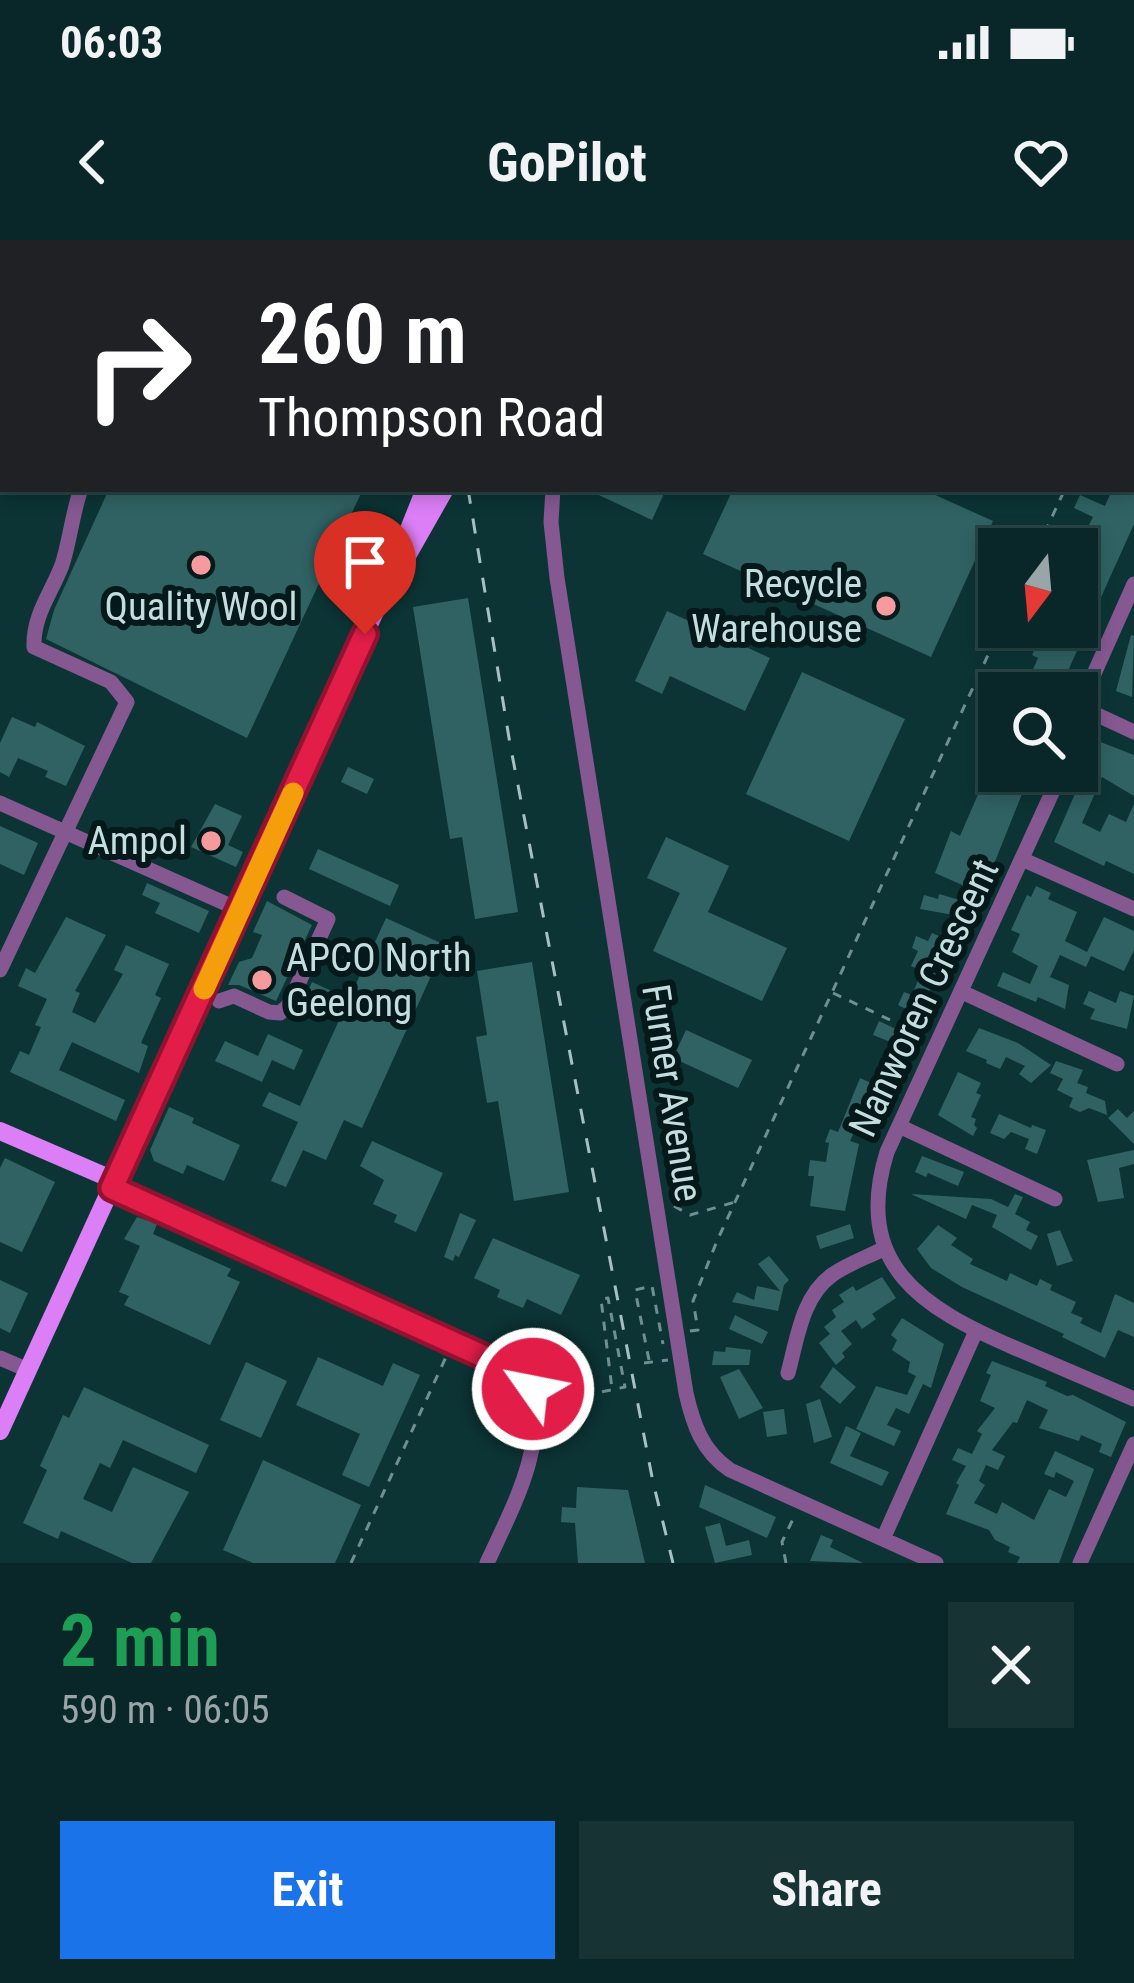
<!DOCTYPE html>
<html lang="en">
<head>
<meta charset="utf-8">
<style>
	:root { --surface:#092728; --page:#173334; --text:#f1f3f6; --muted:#99a5a8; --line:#294445; --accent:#1a73e8 }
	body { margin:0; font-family:"Roboto Condensed",sans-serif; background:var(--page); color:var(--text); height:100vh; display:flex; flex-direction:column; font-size:45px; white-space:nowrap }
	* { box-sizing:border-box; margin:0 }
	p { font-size:39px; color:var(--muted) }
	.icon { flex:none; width:66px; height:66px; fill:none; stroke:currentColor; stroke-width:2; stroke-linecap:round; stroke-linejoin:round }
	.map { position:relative; height:1323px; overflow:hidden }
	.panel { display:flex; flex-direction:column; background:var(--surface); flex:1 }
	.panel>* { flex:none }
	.top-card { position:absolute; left:0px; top:0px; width:1134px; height:252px; box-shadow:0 6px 18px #0003,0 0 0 3px var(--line); background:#202124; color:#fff; overflow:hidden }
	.needle { width:78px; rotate:196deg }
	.buttons { position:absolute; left:978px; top:288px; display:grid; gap:24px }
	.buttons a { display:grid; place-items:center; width:120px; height:120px; border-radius:0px; background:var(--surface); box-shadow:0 6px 18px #0003,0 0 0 3px var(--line); font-size:60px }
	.pin { position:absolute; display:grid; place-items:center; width:102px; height:102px; color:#fff; margin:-123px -51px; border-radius:50% 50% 50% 0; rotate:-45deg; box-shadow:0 0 12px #0007 }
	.pin .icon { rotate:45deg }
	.me { position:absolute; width:132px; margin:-66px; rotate:303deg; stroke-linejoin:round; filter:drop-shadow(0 0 9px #0008) }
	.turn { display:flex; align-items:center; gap:42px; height:252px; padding:0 60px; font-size:54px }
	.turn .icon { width:156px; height:156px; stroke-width:2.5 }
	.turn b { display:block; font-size:84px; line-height:102px }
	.round { display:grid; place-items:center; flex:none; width:126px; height:126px; border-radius:0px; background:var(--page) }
	.summary { display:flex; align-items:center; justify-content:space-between; height:204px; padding:0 60px }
	h1 { font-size:72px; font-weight:700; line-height:90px; color:#1e9e55 }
	.primary-button { display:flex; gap:24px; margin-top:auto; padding:24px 60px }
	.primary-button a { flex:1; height:138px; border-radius:0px; background:var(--accent); color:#fff; font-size:48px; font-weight:700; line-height:138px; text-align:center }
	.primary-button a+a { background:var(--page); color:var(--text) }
	.status { display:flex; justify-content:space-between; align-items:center; height:84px; padding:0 60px; background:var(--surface); direction:ltr }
	.status svg { height:33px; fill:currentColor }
	header { display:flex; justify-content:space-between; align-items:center; height:156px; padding:0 60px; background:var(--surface); font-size:54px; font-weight:700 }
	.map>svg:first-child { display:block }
	.building { fill:#306263 }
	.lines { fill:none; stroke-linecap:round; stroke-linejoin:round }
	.path { stroke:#6f8f90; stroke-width:3; stroke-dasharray:9 9; stroke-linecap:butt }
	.minor { stroke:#855892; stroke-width:15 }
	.major { stroke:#dc7ef6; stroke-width:18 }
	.rail { stroke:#a6c1c2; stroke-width:3; stroke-dasharray:15 15; stroke-linecap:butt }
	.route-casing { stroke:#92132f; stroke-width:30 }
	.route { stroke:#e11d48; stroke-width:21 }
	.slow { stroke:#f59e0b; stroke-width:21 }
	.poi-dot { fill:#f59b9d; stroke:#05191a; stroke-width:4.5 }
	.labels { text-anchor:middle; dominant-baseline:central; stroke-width:12; stroke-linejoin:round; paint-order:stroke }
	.poi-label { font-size:39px; fill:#c4ddde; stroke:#05191a; text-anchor:end }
	.street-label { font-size:39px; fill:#c4ddde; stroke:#05191a }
</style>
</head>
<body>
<div class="status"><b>06:03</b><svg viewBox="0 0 49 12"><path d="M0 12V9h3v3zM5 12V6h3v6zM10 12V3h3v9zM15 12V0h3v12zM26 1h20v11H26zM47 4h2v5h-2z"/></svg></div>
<header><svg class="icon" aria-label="back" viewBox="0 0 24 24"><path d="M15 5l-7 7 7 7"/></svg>GoPilot<svg class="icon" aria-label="heart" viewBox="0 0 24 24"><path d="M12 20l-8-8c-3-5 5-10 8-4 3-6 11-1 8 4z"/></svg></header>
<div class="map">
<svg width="1134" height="1323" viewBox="0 0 1134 1323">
	<rect width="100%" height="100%" fill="#0c3435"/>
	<!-- building -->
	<path class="building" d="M109,249H363L247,498L46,399L54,370Z
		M586,249H666L652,280Z
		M733,249H922L993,281L931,417L703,314Z
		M1120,249H1134V284L1058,453H1015L1021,440L1027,443L1038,418L1032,415L1045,387L1069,396L1077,387V322L1080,323L1094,292L1087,289L1093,277L1074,268L1080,255L1105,266L1112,250L1118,253Z
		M468,358L518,672L475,679L462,597L450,599L413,367Z
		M667,371L770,418L745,471L670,436L662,454L635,441Z
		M1131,395L1134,396L1132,457L1116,451Z
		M802,432L905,479L849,601L746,554Z
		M12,477L35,487L37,482L85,506L66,546L45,537L48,531L18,518L9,537L0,532V503Z
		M1098,501L1134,515V556L1102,537L1082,583L1100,592L1109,574L1126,582L1134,564V634L1106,621L1104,626L1054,602Z
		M999,506V531L1030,534L994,624L989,622L976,651L935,633L951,591L960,596Z
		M348,527L374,539L367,554L341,542Z
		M215,564L242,576L228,605L243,612L236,627L191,607Z
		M0,586L38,603L24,635L0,624Z
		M666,597L729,626L708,672L787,708L762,761L653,711L680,653L647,638Z
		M318,609L399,645L390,666L309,629Z
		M147,643L209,671L199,693L155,673L160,663L142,655Z
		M1036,646L1051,653L1048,659L1077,672L1065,701L1087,712L1104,677L1134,691V710L1124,731L1091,716L1086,727L1060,715L1050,737L1069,745L1065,769L1038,757L1036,762L997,746L1003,732L1030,744L1038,726L1012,712L1020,694L1011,690L1027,655L1031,657Z
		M939,654L963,661L959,676L920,669L924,655L938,659Z
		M267,661L312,685L276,761L239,745H228L239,722L252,718L262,695L253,692Z
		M66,677L106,695L75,751L80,753L72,772L95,783L123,734L114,730L126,705L169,724L155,755L161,758L141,803L148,806L139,833L72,802L59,830L125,860L116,881L10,832L20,811L29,815L41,787L35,785L47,759L18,746L26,728L35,733Z
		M386,678L445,705L362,888L344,880L326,920L303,910L286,947L271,941L298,882L262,866L269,852L300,866L341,776L304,759L312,742L349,759Z
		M932,693L946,699L942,708L953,713L948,726L942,723L924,763L929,765L918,788L907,783L912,772L898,765L904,752L912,755L922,731L911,726L918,711L912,708L916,696L928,701Z
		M532,722L569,952L514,961L498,861L487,863L476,797L487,795L477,731Z
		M1089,751L1116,763L1120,751L1134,756L1127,789L1090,779L1095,769L1083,764Z
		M879,781L909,795L903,807L873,795Z
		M979,788L1018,803L1051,825L1031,843L1019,834L1025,826L1006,817L1000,829L986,823L987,820L966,811Z
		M686,790L752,820L738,848L673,818Z
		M268,794L303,810L294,830L272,820L262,842L215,821L225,801L258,816Z
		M1056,821L1083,830L1077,843L1088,847L1086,853L1105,861L1107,875L1089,868L1080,872L1069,867L1073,858L1057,850L1063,839L1050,833Z
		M958,832L981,843L976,853L981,855L971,877L976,879L974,885L977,888L973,896L938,875Z
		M860,838L884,849L870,881L861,877L850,901L859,904L845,971L810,966L814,936H808L810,920L826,922L829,903L825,902L830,889L838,892Z
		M169,867L194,878L192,883L240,905L224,941L187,925L183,934L154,921L150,910Z
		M1118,869L1127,878L1134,871V904L1108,878Z
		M999,874L1031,888L1032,885L1046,890L1037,914L1025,909L1029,899L1011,892L1004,899L990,893Z
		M372,901L443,933L416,992L394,982L397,975L373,964L384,940L360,926Z
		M1134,910V924L1119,928L1124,958L1098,962L1087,920Z
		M922,916L964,932L958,946L928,933L926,937L915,932Z
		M5,918L55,942L22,1012L0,1002V928Z
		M911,954L991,959L1008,967L1015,954L1023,957L1015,974L1030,982L1026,990L1038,996L1031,1010L992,987L997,975L972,965L966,979Z
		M460,973L476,980L459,1017L455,1015L453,1021L444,1017Z
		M137,977L157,984L153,994L231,1029L227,1036L240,1042L210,1105L124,1065L129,1056L119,1052L140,1006L124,999Z
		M850,984L854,998L820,1009L816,996Z
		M938,985L957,998L951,1005L973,1019L970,1024L1007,1041L1010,1033L1037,1046L1040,1039L1052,1045L1050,1050L1076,1062L1071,1073L1083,1078L1080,1083L1101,1093L1115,1054L1134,1063V1097L1118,1090L1105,1118L1062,1097L1064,1094L962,1047L931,1028L917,1009Z
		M1060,990L1073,1021L1057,1026L1047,994Z
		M493,998L580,1035L561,1075L527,1059L523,1068L497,1057L500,1050L474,1038Z
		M769,1016L789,1040L784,1045L778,1071L732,1062L737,1052L754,1060L757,1046L780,1051L758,1024Z
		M882,1037L896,1058L872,1074L876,1079L862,1089L856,1080L841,1091L852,1104L842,1113L845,1117L836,1125L819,1103L830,1094L824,1087L836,1077L832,1070L844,1062L839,1055L853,1046L856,1051Z
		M0,1040L28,1053L10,1093L0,1088Z
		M735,1075L768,1092L762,1104L729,1089Z
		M902,1078L944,1104L931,1148L923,1144L909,1174L896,1168L887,1185L901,1191L894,1206L856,1189L876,1146L907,1155L916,1136L908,1132L910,1122L892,1110L897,1100L891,1095Z
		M726,1107L751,1110L749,1125H712L714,1111L725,1112Z
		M318,1117L383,1146L393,1123L420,1135L369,1247L342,1235L360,1194L296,1165Z
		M992,1121L1047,1142L1045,1146L1067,1156L1073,1155L1126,1182L1111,1217L1099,1212L1102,1204L1081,1195L1079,1201L1039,1188L1048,1170L1027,1160L1017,1183L1013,1182L992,1210L1005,1216L998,1230L986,1225L979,1241L985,1245L974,1263L997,1274L1002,1262L1034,1280L1049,1249L1066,1257L1074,1241L1056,1232L1054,1238L1044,1234L1055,1211L1094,1229L1059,1323H1017L1020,1317L1008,1312L1010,1307L995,1300L989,1290L946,1274L959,1245L956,1243L966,1226L952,1220L958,1208L972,1214L982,1194L977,1191L995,1168L980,1161L991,1135L986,1133Z
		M246,1122L287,1141L261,1198L220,1180Z
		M833,1127L856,1147L840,1164L820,1147Z
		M739,1129L763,1168L739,1179L720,1137Z
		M84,1147L209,1205L196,1233L123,1200L110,1228L100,1223L83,1259L112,1272L133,1227L189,1252L151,1323H132L61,1291L58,1299L23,1283L47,1230L40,1226L63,1175L69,1178Z
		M820,1159L832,1197L814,1203L806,1164Z
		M784,1169L787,1194L767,1197L763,1172Z
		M846,1186L861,1193L850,1216L889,1232L882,1246L830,1223Z
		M263,1220L361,1265L335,1323H253L223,1310Z
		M705,1245L776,1277L767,1298L699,1267Z
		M577,1247L628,1250L645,1323H578L575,1283L561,1282L562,1267L576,1268Z
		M720,1283L726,1306L749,1300L752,1315L715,1323L705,1287Z
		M821,1295L833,1300L830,1307L863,1323L810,1321Z"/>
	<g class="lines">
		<!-- path -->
		<path class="path" d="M1131,105L1134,98
			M1131,242L1134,243
			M1037,309L1065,249
			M833,753L924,796
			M674,966L690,975L735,962
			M690,1091L698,1090L693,1061L717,1001L1001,387
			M649,1120L635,1050L652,1046L663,1104
			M644,1123L668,1120
			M549,1162H552L625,1147L608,1058L601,1059L612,1149
			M351,1323L446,1117
			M786,1323L782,1302L794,1277"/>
		<!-- minor -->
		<path class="minor" d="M225,3L226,0
			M504,3L505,0
			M990,3L991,0
			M553,249L551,282L557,338L686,1153C693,1184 702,1211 730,1230L936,1323
			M1078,466L1134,492
			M1077,472L1134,344
			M1062,531L887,912C852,1025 922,1068 1015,1108C1055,1125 1094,1142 1134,1159
			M0,563L240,670
			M1024,620L1134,669
			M0,730L127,462L111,442L34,407C33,375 51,354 62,325C70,301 72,274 81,249
			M962,752L1117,824
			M219,761L234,756L269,772L280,773L288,766L328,679L284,657
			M899,886L1055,959
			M113,948L531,1139C547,1207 515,1262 487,1323
			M0,1118L28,1130
			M788,1133C797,1100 802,1056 832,1035C847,1024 868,1017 885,1008
			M883,1299L976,1091
			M1080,1323L1134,1204"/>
		<!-- major -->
		<path class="major" d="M537,3L538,0
			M555,3L556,0
			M403,323L445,249
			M0,891L116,941
			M0,1191L384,352L425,249"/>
		<!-- rail -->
		<path class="rail" d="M437,0V3
			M468,249L510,504L653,1242L673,1323"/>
	</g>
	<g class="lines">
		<!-- route casing -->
		<g class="route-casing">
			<path id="route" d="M365,394L112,948L531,1138L533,1149"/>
		</g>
		<!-- route -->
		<use href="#route" class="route"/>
		<!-- slow -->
		<path class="slow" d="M204,749L293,553"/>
	</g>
	<!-- markers -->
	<g class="poi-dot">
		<circle cx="201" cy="325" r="12"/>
		<circle cx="886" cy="366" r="12"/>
		<circle cx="211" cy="601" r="12"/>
		<circle cx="262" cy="740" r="12"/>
	</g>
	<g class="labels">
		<!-- poi labels -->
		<g class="poi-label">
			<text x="862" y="344">Recycle<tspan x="862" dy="45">Warehouse</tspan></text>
			<text x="201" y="367" text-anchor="middle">Quality Wool</text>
			<text x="187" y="601">Ampol</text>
			<text x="286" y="718" text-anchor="start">APCO North<tspan x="286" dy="45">Geelong</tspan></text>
		</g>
		<!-- street labels -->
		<g class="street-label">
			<text transform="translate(924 758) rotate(-65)">Nanworen Crescent</text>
			<text transform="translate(672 853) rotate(81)">Furner Avenue</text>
		</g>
	</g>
</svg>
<div class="buttons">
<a><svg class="needle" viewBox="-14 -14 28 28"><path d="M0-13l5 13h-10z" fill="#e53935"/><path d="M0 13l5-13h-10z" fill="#99a5a8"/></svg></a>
<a><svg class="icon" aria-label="search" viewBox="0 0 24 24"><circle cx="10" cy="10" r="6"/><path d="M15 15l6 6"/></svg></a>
</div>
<div class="pin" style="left:365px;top:394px;background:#d93025"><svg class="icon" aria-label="arrive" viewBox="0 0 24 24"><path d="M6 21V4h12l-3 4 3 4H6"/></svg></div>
<svg class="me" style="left:533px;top:1149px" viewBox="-20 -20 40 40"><circle r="17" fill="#e11d48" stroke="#fff" stroke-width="3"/><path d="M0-11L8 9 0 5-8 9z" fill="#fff"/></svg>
<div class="top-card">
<div class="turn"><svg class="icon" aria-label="right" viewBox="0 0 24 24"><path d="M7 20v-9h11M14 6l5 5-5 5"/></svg><div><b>260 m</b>Thompson Road</div></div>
</div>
</div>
<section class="panel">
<div class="summary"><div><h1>2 min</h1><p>590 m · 06:05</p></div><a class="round"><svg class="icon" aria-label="close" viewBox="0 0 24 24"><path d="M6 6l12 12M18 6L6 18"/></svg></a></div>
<div class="primary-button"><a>Exit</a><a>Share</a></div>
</section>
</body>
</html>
